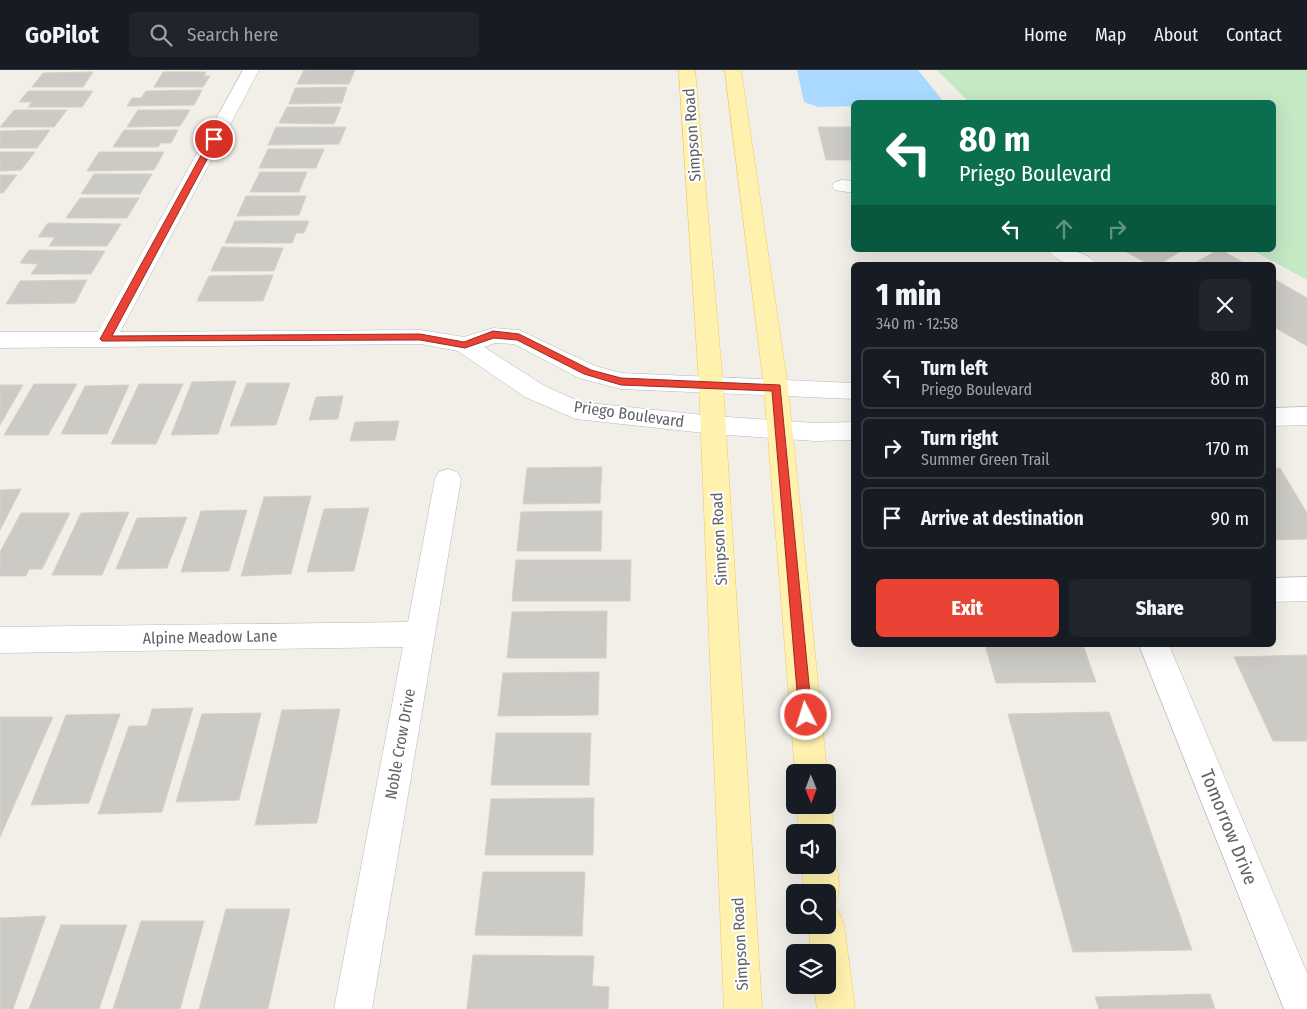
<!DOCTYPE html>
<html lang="en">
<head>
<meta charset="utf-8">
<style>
	:root { --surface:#171b24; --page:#20242c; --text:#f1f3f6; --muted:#9ea1a6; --line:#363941; --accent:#ea4335 }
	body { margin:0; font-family:"Fira Sans Condensed",sans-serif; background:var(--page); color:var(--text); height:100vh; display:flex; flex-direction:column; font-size:19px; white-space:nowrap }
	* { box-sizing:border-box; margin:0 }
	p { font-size:16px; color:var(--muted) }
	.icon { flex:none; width:28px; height:28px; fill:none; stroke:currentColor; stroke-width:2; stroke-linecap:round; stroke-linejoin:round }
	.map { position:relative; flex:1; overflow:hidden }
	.details { position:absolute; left:851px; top:192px; width:425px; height:385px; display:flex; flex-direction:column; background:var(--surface); border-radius:8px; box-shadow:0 5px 20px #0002 }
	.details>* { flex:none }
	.guide { position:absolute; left:851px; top:30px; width:425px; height:152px; border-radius:8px; box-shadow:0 5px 20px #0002; background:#0b6e4f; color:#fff; overflow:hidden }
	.needle { width:32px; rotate:179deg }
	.controls { position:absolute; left:786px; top:694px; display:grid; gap:10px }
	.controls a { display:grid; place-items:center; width:50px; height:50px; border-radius:8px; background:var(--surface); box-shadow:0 5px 20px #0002; font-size:25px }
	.pin { position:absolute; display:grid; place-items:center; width:42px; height:42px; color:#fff; margin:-21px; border:2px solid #fff; border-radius:50%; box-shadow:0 1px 5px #0007 }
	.me { position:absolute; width:55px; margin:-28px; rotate:355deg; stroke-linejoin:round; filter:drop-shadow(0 0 4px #0008) }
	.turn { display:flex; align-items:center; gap:18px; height:105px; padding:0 25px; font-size:22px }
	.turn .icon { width:65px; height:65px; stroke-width:2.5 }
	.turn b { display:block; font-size:35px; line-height:42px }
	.lanes { display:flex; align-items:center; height:48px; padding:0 25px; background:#0003; justify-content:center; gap:25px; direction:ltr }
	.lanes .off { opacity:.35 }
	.round { display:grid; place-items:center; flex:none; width:52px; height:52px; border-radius:8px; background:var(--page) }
	.summary { display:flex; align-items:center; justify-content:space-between; height:85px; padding:0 25px }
	h1 { font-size:30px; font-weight:800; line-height:38px }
	.button { display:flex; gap:10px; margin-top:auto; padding:10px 25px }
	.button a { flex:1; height:58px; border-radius:8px; background:var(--accent); color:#fff; font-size:20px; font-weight:800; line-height:58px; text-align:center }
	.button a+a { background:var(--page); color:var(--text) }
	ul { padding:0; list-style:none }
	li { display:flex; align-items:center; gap:15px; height:62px; margin:0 10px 8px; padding:0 15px; border:2px solid var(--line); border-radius:8px }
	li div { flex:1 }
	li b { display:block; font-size:19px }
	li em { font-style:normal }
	header { display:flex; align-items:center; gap:30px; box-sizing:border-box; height:70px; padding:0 25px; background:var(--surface); border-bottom:1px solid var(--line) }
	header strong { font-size:24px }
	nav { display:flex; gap:28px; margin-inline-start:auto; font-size:18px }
	.search { width:350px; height:45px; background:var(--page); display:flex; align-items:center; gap:12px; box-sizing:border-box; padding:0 18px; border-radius:8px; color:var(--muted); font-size:19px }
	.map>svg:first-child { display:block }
	.green { fill:#c5e8c5 }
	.water { fill:#aadaff }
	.building { fill:#cccac5; stroke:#d6d1c6 }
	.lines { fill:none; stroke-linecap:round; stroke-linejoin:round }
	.minor-casing { stroke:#b5b8bc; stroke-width:1 }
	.major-casing { stroke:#f2c960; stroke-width:1 }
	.minor { fill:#fff; fill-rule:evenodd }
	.major { fill:#fff2af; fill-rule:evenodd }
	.route { fill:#ea4335; stroke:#982c22 }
	.labels { text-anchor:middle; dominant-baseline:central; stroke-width:4; stroke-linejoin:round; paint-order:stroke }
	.street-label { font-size:16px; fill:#5f6368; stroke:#fff }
	.near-street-label { font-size:19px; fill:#5f6368; stroke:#fff }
</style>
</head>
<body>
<header>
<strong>GoPilot</strong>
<div class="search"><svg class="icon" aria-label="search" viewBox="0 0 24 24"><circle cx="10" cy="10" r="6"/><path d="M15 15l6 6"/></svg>Search here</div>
<nav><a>Home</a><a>Map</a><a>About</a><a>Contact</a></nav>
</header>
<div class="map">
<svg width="1307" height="939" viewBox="0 0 1307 939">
	<rect width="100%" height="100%" fill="#f1efe8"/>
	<!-- green -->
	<path class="green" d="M937,0H1307V210L1252,180H1274V32H969Z"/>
	<!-- water -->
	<path class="water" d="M797,0H918L943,31L854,32V36L818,37L804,32Z"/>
	<!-- building -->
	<path class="building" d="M304,0H355L349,14H297Z
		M93,2L83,17H32L43,3Z
		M163,2H206L204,6H210L203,17H154Z
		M347,17L342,33L289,34L295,18Z
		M202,20L194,35L127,36L132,28H141L146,21Z
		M28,21H93L82,37H28L32,32H19Z
		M287,37H341L334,54L279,53Z
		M14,40H67L54,57H0Z
		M138,40H190L180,56L127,57Z
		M276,57H346L339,74L268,75Z
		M818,57H854V90H826Z
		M50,60L37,78H0V61Z
		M124,60H178L171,73H161L158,77H113Z
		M268,79H324L316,98H259Z
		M0,82H35L21,100L0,101Z
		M99,82H164L154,100L87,101Z
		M260,102H307L299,122H250Z
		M94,104H152L140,124H81Z
		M0,105H17L3,123H0Z
		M246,126H306L299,145L237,146Z
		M80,128H139L127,148H66Z
		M235,151H309L304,163H296L292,173H225Z
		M48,153L121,154L107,176H49L55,167H38Z
		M222,177L283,178L274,201H211Z
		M29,180L105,181L91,204H31L38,194L20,193Z
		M1123,180H1183L1158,195H1150Z
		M1218,180H1221L1248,195H1191Z
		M273,205L263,231H197L209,206Z
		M1274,209L1307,228V276L1274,257Z
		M87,210L75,233L6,234L20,211Z
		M236,311L218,364L171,365L192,312Z
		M247,313H290L276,355L230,356Z
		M34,314H77L48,365H4Z
		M139,314H183L156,374H111Z
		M0,315H23L0,355Z
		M129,315L107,364H61L85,316Z
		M343,326L338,349L309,350L316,327Z
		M399,351L395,370L350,371L355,352Z
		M602,397L600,433L523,434L527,398Z
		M1274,398H1280L1307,443V469L1274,470Z
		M21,419L0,460V420Z
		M311,426L291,504L241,506L264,427Z
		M369,438L354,501L307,502L324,439Z
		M247,440L229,501L181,502L201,441Z
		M602,441L601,481H517L521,442Z
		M129,442L102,505H52L81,443Z
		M21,443H70L42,499H29L26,506H0V482Z
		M187,447L167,498L116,499L137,448Z
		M516,490H631L630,531H512Z
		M607,541L606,588H507L512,542Z
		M985,575H1083L1096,612L996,613Z
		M1307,585V671H1273L1234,587Z
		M599,602L598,645L498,646L503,603Z
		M193,638L162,742L98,744L129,656H147L152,639Z
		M340,639L317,753L255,755L282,640Z
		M1109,642L1192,880L1073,882L1008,644Z
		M261,643L239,730L176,732L202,644Z
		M120,644L89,733L31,735L66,645Z
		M0,647H53L0,767Z
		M496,663H591L589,715H491Z
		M594,728L593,785H485L491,729Z
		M483,802H585L582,866L475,865Z
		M226,839H290L268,939H199Z
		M46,846L13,939H0V848Z
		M141,851H204L180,939H113Z
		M61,855H127L99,939H29Z
		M473,885L594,886L592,916L609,917L608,939H467Z
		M1210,924L1215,939H1099L1095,927Z"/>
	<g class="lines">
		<!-- minor casing -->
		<g class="minor-casing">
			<path id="minor" d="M243,0H259L120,262L421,260L464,267L493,258L519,260L595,296L621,303L854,313V329L621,319L579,308L514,274L495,273L484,277L543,315L580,332L713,346L815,353L854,352V370L815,371L713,364L576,349L525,327L458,281L421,274L0,278V262H98Z
				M842,110L854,111V123L835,120L832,116L835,112Z
				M1048,180C1065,180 1086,179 1097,195C1079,195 1059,196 1048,180Z
				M1307,337V355L1274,356V338Z
				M448,399L457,402L461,409L372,939H334L403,577L0,583V557L408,552L435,409L439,402Z
				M1307,507V531L1274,532V508Z
				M1139,575H1169L1307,903V939H1284Z"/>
		</g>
		<!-- major casing -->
		<g class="major-casing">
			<path id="major" d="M679,0H695L723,314L762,939H724L699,314Z
				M725,0H741L788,318L827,702H795L764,318Z
				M828,727C834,742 835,760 828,774V762H799L797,735H828Z
				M828,781L831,783C839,800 842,817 835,835L828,837L839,842L844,855L855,939H817L814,915H828V882H811L808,855H828V822H804L802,795H828Z"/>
		</g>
		<!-- minor -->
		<use href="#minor" class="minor"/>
		<!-- major -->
		<use href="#major" class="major"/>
	</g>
	<!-- route -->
	<path class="route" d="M214,66L218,69L112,266L420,264L464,272L493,261L519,264L591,300L621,308L780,315L812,645L810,649L806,651L801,649L799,645L772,321L621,315L584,304L517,270L494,268L465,278L420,270L102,271L100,269L210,69Z"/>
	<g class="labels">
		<!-- street labels -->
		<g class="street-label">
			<text transform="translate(692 65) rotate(-94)">Simpson Road</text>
			<text transform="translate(629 344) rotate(8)">Priego Boulevard</text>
			<text transform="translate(719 469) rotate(-93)">Simpson Road</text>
			<text transform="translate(210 567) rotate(-1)">Alpine Meadow Lane</text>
			<text transform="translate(400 674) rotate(-80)">Noble Crow Drive</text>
			<text transform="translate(740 874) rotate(-93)">Simpson Road</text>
		</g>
		<!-- near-street labels -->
		<g class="near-street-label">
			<text transform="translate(1229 757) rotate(68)">Tomorrow Drive</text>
		</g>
	</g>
</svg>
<div class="controls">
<a><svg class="needle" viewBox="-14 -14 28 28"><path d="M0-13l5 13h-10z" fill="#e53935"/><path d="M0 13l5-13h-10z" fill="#9ea1a6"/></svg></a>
<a><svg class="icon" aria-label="sound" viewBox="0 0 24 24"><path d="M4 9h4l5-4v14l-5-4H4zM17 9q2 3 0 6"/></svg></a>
<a><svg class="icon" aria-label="search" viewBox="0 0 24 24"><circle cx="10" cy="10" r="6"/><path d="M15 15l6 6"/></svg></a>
<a><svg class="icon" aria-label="layers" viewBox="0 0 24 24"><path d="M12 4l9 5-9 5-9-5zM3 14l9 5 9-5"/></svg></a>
</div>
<div class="pin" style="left:214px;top:69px;background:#d93025"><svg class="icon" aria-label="arrive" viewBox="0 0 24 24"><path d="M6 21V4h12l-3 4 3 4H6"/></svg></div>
<svg class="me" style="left:806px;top:645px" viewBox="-20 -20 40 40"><circle r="17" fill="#ea4335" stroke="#fff" stroke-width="3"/><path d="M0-11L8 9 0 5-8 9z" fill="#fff"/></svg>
<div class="guide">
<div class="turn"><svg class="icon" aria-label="left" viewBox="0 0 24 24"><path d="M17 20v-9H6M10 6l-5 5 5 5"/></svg><div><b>80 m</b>Priego Boulevard</div></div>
<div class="lanes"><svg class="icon" aria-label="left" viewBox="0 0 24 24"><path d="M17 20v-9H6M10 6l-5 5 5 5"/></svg><svg class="icon off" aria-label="ahead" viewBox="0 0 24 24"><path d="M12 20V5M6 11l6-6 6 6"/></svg><svg class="icon off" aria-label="right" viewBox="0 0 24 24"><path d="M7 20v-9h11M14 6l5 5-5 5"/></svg></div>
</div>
<section class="details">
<div class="summary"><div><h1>1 min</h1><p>340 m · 12:58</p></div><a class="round"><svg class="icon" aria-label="close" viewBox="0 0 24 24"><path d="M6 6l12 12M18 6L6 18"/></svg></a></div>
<ul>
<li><svg class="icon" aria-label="left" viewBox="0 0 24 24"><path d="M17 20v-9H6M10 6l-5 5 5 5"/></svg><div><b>Turn left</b><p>Priego Boulevard</p></div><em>80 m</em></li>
<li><svg class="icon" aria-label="right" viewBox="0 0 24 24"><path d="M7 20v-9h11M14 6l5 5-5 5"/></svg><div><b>Turn right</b><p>Summer Green Trail</p></div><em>170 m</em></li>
<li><svg class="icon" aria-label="arrive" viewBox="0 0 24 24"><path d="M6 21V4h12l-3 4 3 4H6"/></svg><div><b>Arrive at destination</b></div><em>90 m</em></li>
</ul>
<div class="button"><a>Exit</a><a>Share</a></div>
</section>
</div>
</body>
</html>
